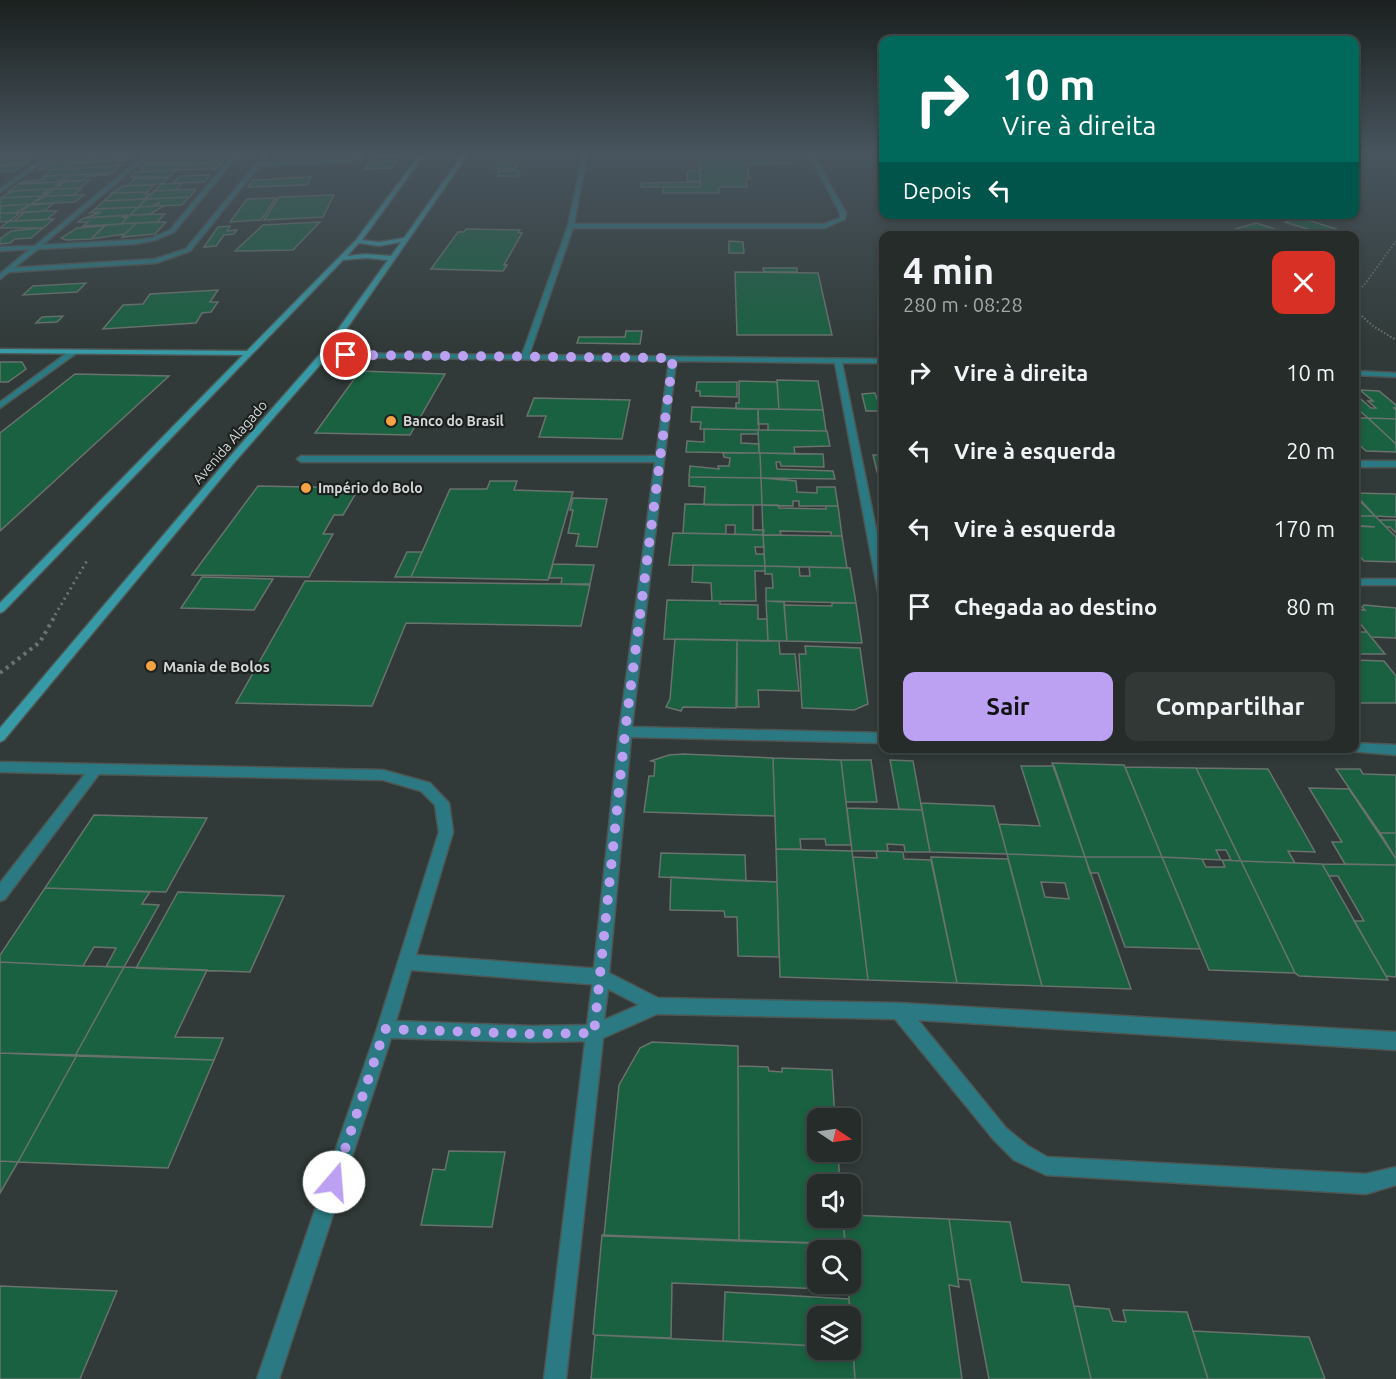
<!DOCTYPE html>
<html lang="pt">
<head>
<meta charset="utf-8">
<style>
	:root { --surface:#252c2a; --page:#313836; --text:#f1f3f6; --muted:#a3a7a8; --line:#424847; --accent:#bca0f2 }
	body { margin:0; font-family:Ubuntu,sans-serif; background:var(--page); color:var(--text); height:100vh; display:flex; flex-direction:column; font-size:22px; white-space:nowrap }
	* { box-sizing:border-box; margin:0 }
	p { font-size:20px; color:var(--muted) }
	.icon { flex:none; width:33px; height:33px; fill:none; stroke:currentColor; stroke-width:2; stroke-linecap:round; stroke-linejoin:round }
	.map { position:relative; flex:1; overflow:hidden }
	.panel { position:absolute; left:879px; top:231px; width:480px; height:522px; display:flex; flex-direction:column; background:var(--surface); border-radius:12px; box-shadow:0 3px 9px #0003,0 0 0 2px var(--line) }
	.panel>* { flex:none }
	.banner { position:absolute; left:879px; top:36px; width:480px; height:183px; border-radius:12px; box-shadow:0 3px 9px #0003,0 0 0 2px var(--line); background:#00695c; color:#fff; overflow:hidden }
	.needle { width:39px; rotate:103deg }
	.buttons { position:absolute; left:807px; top:1108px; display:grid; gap:12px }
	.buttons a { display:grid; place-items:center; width:54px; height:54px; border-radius:12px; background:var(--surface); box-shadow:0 3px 9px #0003,0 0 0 2px var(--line); font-size:30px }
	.pin { position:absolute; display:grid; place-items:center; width:51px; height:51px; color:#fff; margin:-26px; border:3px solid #fff; border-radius:50%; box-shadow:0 2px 6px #0007 }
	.me { position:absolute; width:66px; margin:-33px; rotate:18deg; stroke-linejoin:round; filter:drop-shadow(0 0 4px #0008) }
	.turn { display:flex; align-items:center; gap:21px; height:126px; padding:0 24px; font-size:27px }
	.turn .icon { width:78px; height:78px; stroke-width:2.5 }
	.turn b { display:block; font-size:42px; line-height:51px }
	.then { display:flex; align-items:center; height:57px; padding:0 24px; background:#0003; gap:12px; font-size:22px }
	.round { display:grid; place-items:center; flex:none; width:63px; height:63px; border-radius:12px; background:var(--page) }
	.head { display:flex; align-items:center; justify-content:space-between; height:102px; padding:0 24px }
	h1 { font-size:36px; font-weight:600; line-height:45px }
	.cta { display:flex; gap:12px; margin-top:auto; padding:12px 24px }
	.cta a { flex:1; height:69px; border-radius:12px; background:var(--accent); color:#111; font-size:24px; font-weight:600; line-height:69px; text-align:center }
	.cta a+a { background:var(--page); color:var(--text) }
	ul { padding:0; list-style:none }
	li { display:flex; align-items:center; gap:18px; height:78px; padding:0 24px }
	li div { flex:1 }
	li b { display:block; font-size:22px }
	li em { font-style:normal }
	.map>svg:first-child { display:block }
	.building { fill:#196141; stroke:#6a726d; stroke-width:1.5; fill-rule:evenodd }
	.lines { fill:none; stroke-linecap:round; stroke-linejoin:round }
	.lane-casing { stroke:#4e5654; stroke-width:3 }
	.street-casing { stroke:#4e5654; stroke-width:3 }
	.secondary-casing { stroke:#4e5654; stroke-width:3 }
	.path-far3 { stroke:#6c7472; stroke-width:1.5; stroke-dasharray:1.5 1.5; stroke-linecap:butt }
	.path-far2 { stroke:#6c7472; stroke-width:2; stroke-dasharray:1.5 2; stroke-linecap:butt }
	.path-far1 { stroke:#6c7472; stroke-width:3; stroke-dasharray:2 4; stroke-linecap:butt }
	.path { stroke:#6c7472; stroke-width:4; stroke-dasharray:3 4.5; stroke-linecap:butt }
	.lane { fill:#2b7a83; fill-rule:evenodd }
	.street { fill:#2b7a83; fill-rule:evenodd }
	.secondary { fill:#369ba6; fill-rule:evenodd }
	.route { stroke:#bca0f2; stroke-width:10; stroke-dasharray:0 18 }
	.poi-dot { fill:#f4a344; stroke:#1c201f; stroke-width:2 }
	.labels { text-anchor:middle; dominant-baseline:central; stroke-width:4.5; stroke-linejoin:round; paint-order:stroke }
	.far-poi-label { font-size:14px; font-weight:bold; fill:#d2d7d6; stroke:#1c201f; text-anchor:start }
	.far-street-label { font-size:14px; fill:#d2d7d6; stroke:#1c201f }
	.poi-label { font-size:15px; font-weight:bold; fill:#d2d7d6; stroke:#1c201f; text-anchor:start }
</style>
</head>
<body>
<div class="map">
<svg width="1396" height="1379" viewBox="0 0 1396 1379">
	<rect width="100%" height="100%" fill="#313a38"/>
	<!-- building -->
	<path class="building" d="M4,154H34L38,155L33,158L0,160L2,158L0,157Z
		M133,154L130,157L112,159L128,158L125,160L88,162L96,156Z
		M374,154H401L399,157L371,158Z
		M96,156L87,160H90L88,162L49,163L56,159L68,160L72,157Z
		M227,156L222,162L183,164L189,158Z
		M794,157L796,163L747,164L749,178H746L747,187H719V193H663V187H700L699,159Z
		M31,158L28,162L0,165V160Z
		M175,158H189L183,164L144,165L147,163L171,162Z
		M121,160L116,165L123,164L120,166L79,168L88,162Z
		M369,161H398L391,168L365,169Z
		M499,161H511L519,162L515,169H495Z
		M88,162L81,165H83L79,168L39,170L48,163Z
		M222,162L216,169L176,170L182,164Z
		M25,164L15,171H0V165Z
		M182,164L176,170L141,172L145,168H140L144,165Z
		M120,166L112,173L71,175L79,168Z
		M79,168L71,175L44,176L54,169Z
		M176,170L169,177H130L136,172Z
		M499,171H520L518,176H497Z
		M687,171H700V181H687Z
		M111,173L108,175L88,176L82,181L62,182L71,175Z
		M67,175L58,182L20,184L24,181L40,180L48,176Z
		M210,175L204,182L173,183L180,176Z
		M311,177L307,185L248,187L253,180Z
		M135,178L146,179L168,178L163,183L157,184L127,186Z
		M90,180L80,188L56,189L65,181Z
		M62,182L52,189L9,191L20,183Z
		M700,182V187H641V183Z
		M182,183L176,190L154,191L162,184Z
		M154,185L147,192L112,193L123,186Z
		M79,188L76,189H81L74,195L45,196L55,189Z
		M52,189L43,193H47L42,196L1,198L12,191Z
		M196,189L190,197L146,199L154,191Z
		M148,192L145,194H152L143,199L104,201L113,193Z
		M84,195L75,202L31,204L45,196Z
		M334,195L323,217L264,220L279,197Z
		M42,196L31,204L0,206V198Z
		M189,197L182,205L156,206L160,202L153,206L138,207L146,199Z
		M276,198L261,220L230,222L247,199Z
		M146,199L138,207L95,209L104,201Z
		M54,203L44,211L20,213L30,205Z
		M31,204L15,213H0L1,206Z
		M156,206H164L150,214L130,215L138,207Z
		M138,207L130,215L85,218L101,212L90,213L95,209Z
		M44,211H57L46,220L14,221L25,212Z
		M0,213H20L9,221L0,222Z
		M165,214L157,222L121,224L130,215Z
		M1262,214H1301L1279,220Z
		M130,215L123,217L127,218L121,224L83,226L88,222H78L84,218Z
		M1301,218L1336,229L1319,233L1285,222Z
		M54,219L43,228H0L9,221Z
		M166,222L155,234L122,237L136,223Z
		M320,222L293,250L235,251L263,225Z
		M136,223L125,234L91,239L106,225Z
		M1256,223L1278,230L1257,236L1235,229Z
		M104,226L91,239L66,240L61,238L77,228Z
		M230,226L227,231L237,230L234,234L224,235L216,246L204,247L218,227Z
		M43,228L31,238L15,239L10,243L0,244V239L11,231Z
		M466,229L520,230L518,232L522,233L504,265H507L503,271L431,269L458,232H464Z
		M729,241L743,242L744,253H729Z
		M763,268H797V272H764Z
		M735,272L818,273L832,335H737Z
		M86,283L77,292L23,295L33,286Z
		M218,290L210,302H218L211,312L202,313L196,323L103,329L123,305L143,304L150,294Z
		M63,316L57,322L36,323L42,317Z
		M626,331H642L640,344L577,343L579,337H625Z
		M0,362H22L26,369L8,382H0Z
		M360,371L445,374L410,435L315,433Z
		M75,374L169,376L0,531V433Z
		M777,380L818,381L823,410L779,409Z
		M739,381L777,382L779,409H736V403H739Z
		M697,382H737V397L700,396V391H696Z
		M1360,390L1379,391L1396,405V408H1394L1396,410V419L1368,418L1354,406V393L1371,408H1376L1368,401H1373Z
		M875,393L877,399H884V411H866L862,394Z
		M534,398L630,400L622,439L539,437L546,416H527Z
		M692,407L758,409L759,430L700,429L701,422H691Z
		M758,409L823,410L826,431L768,430V424H758Z
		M1354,418H1368L1396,444V452L1366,451L1354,440Z
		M1368,418L1396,419V444Z
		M704,429L758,430V434H741V443L759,444V453L686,452L687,441L704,442Z
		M758,430L827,431L830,446L794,447L795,454L759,453Z
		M723,453H760L761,478L689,477L690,466L719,469L718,466H729L730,458L724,457Z
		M760,453L823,454L824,467L781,466L780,462H776L777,469L833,471L835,479L761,478Z
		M873,455H884V480H879Z
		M689,477L761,478L762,505H704L705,487L689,486Z
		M761,478L796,481L797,492L817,493V487H835L838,506H799V501H793V506L762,505Z
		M490,481H517L514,490L573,492L548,580L411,577L450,489H487Z
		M258,486L359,488L343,515H334L323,534H333L309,577L192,575Z
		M1354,493L1396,494V517L1375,516Z
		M1354,495L1375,516H1354Z
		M573,498L607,499L597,547L576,546L579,534L568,533L573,510H570Z
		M685,504L753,505V530H764L763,535L735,534V525H726V534L683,533Z
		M762,505H778L779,508L826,509V506H838L842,536H831V532L780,531L781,535H763Z
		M1354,516H1375L1396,537V562L1364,561L1354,550V526L1375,527L1354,525Z
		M1379,520H1396V533L1390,527H1386Z
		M673,533L763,535L764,547H755L756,554H764L765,566L669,565Z
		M763,535L842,536L847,568L765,566Z
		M407,552H422L411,577H395Z
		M553,564L594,565L590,584H561L562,578H549Z
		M693,565L765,566V571H755L756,601H712L711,583L692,582Z
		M765,566L799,567L800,576H810L809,567L850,568L856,603L766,601V588H773L772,574H765Z
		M202,577L273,579L254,610L181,608Z
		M305,581L561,584L590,585L581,626L406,623L372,706L236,703Z
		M667,600L720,601V604L758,605V619H767L768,641L664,639Z
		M766,601L784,602L787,641H768Z
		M832,603H856L862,643L787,641L784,605L832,606Z
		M1364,605L1396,608V638L1371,637L1354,616V609L1365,610L1362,607Z
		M1354,632H1367L1385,654H1361L1354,648Z
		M675,639L737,640L736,708L683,707L681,711L666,707L670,699Z
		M737,640L779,641L780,654H795L799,691L758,690L759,707H737Z
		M805,646L860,648L868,704L854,710L802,708L799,654H806Z
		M1354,660L1384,661L1396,676V703H1359L1354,697Z
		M683,754L773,758L775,816L644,812L649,776H654L655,762L651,761L669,755Z
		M773,758L841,760L851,845H826L825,839H800L801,849H776Z
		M841,760H871L877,802H846Z
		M890,760L913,761L922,810L899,809Z
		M1052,763L1124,765L1162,857H1085Z
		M1021,766H1054L1085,857L1007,854L999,824L1040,826Z
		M1125,767L1196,768L1241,861L1162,857ZM1216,850H1226L1231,860H1221Z
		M1196,768L1268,769L1315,852L1288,851L1295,863L1241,861Z
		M1336,769H1360L1363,774L1396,775V833H1380Z
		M1309,788L1349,789L1396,859V865L1345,864L1332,842H1342Z
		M921,803L994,806L1007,854L930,852Z
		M847,808L922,810L930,852H905L904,845L887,844L888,851H852Z
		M94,815L207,818L166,892L45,888Z
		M1380,833H1396V859Z
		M776,849L852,851L868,980L780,977Z
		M876,851L903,852L904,859L931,860L957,983L868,980L853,857L877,858Z
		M661,853L745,855L746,881L659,877Z
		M1007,854L1085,857L1131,989L1042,986ZM1041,882L1065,883L1069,899L1045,897Z
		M931,857L1008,859L1042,986L957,983Z
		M1085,857H1162L1200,949L1125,947L1098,873H1090Z
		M1162,857L1202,859L1206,867H1225L1222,860L1241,861L1295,973L1209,970Z
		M1241,861L1322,864L1388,980L1299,976L1295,973Z
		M1322,864L1396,865V977L1386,976L1354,921H1364L1338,876H1329Z
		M671,877L777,882L779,957L738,956L737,917H725L724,911L670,910Z
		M45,888L150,892L142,904L159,905L124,967H106L116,948L94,947L83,966L0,962V955Z
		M178,892L284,896L250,972L136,968Z
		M0,962L83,966L124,967L75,1056L0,1053Z
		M124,967L207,970L175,1037L223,1038L214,1060L75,1056Z
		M652,1042L738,1046L739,1241L604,1236L619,1085L640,1048Z
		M0,1053L77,1055L18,1162L0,1161Z
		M77,1055L214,1060L168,1168L18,1162Z
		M738,1066L768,1067L769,1071L782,1072V1068L832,1070L835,1119H818V1152H838L840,1185H818V1218H843L845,1244L739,1241Z
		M449,1151L505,1152L492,1227L421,1225L433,1169L445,1170Z
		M0,1161L18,1162L0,1193Z
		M850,1215L949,1219L959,1287L949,1285L962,1379H855L848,1284H850V1251H846L843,1218H850Z
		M949,1219L1010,1222L1022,1282L1069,1285L1091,1379H989L970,1280L958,1279Z
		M602,1235L845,1244L846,1251H818V1284H848L849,1290L672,1283L671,1338L595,1335L593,1334Z
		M0,1286L117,1291L80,1379H0Z
		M725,1292L849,1299L853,1348H850V1317H818V1346L723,1341Z
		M1074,1306L1109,1309L1113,1321L1126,1322L1123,1310L1187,1312L1208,1379H1091Z
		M1193,1331L1309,1337L1325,1379H1208Z
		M595,1335L818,1346V1350L853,1348L855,1379H591Z"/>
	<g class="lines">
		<!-- lane casing -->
		<g class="lane-casing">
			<path id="lane" d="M264,154H269L262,163L352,160L358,157L359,154H363L362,159L353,162L259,166L190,251L156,263L9,272L6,270L9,268L155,259L186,249Z
				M0,762L383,770L430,783L449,803L453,832L416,955L601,969L607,971L609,977L607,983L601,985L411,970L396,1021L532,1026L594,1025L600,1027L602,1033L600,1039L594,1041L532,1042L391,1038L279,1379H257L377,1029L439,832L435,805L421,791L383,780L99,774L5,899L0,901V883L85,774L0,772Z"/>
		</g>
		<!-- street casing -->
		<g class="street-casing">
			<path id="street" d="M50,154H55L0,192V189Z
				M146,154H151L42,245L135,240L152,238L170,230L234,154H239L174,232L155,240L135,244L38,249L0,279V274L30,249L0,251V247L35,246Z
				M583,154H587L574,224H824L840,218V213L809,154H813L846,213L845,219L825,228H573L529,355L884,359V363H842L884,568V600L879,597L835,363L676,361L632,727L884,733V743L631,737L609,973L658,998L899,1003L1396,1032V1050L918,1020L1006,1128L1028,1146L1047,1157L1366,1174L1396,1167V1185L1366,1194L1046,1175L1014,1160L994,1140L895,1019L657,1014L603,1038L566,1379H544L593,977L619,732L655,462H301L297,459L301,456H656L669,361L324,357L320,355L324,353L522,355L568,226ZM608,989L639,1005L604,1020Z
				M71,350L78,352L0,408V402Z
				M1354,371L1396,373V377L1354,375Z
				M1354,461H1396V467H1354Z
				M1354,579H1396V585H1354Z
				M1354,743L1396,745V755L1349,751L1348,748H1354Z"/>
		</g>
		<!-- secondary casing -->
		<g class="secondary-casing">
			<path id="secondary" d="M420,154H425L362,240L379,242L404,238L463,154H468L327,357L233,464L4,740L0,742V728L227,460L321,353L388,260L366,258L343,260L4,611L0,613V603L243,355L0,353V349L247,351L356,240ZM401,242L391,256L366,254L347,256L359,243L379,246Z"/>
		</g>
		<!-- path-far3 -->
		<path class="path-far3" d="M1381,154L1396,158"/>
		<!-- path-far2 -->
		<path class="path-far2" d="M1354,294L1365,284L1396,241
			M1354,309L1373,326L1396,340"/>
		<!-- path-far1 -->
		<path class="path-far1" d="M55,615L88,559"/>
		<!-- path -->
		<path class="path" d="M0,673L40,642L56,614"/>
		<!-- lane -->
		<use href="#lane" class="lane"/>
		<!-- street -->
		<use href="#street" class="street"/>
		<!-- secondary -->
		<use href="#secondary" class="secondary"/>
	</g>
	<!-- sky -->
	<linearGradient id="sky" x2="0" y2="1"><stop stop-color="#1b201f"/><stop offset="0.44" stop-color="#48555e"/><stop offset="1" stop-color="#48555e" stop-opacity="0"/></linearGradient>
	<rect width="1396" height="348" fill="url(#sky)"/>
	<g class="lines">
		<!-- route -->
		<path class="route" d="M334,1182L385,1029L532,1034L594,1033L625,732L673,358L346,355"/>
	</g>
	<!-- markers -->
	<g class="poi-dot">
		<circle cx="391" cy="421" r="6"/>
		<circle cx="306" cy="488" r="6"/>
		<circle cx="151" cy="666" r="6"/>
	</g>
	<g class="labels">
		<!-- far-poi labels -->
		<g class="far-poi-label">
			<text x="403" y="421">Banco do Brasil</text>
			<text x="318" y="488">Império do Bolo</text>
		</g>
		<!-- far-street labels -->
		<g class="far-street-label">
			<text transform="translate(230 442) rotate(-49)">Avenida Alagado</text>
		</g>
		<!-- poi labels -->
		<g class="poi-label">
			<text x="163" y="666">Mania de Bolos</text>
		</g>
	</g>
</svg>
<div class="buttons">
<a><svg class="needle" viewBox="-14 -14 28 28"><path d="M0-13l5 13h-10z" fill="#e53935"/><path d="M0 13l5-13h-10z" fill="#a3a7a8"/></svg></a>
<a><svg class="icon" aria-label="sound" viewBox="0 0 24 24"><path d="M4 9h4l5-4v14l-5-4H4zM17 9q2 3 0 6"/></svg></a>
<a><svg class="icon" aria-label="search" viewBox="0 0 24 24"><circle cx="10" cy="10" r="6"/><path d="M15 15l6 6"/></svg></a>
<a><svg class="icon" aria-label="layers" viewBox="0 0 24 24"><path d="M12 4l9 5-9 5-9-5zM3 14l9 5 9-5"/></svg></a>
</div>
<div class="pin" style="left:346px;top:355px;background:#d93025"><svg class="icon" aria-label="arrive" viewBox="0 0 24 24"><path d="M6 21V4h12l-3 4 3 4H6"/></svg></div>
<svg class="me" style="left:334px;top:1182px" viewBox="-20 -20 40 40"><circle r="19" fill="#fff"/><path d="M0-13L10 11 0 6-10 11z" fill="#bca0f2"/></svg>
<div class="banner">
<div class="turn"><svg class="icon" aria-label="right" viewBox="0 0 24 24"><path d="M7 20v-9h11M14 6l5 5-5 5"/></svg><div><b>10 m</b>Vire à direita</div></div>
<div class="then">Depois<svg class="icon" aria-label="left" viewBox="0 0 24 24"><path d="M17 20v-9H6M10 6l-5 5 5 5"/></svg></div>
</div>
<section class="panel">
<div class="head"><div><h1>4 min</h1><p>280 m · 08:28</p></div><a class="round" style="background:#d93025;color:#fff"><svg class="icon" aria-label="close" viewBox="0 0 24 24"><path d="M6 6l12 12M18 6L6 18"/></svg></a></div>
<ul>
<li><svg class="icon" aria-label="right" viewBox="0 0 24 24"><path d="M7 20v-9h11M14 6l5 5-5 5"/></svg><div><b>Vire à direita</b></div><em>10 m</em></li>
<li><svg class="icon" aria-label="left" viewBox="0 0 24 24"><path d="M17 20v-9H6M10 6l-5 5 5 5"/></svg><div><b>Vire à esquerda</b></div><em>20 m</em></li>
<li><svg class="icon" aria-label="left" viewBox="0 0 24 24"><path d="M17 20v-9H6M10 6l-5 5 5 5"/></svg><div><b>Vire à esquerda</b></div><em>170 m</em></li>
<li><svg class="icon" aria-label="arrive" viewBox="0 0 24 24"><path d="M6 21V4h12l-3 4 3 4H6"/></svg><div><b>Chegada ao destino</b></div><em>80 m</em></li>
</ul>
<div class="cta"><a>Sair</a><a>Compartilhar</a></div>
</section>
</div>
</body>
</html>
